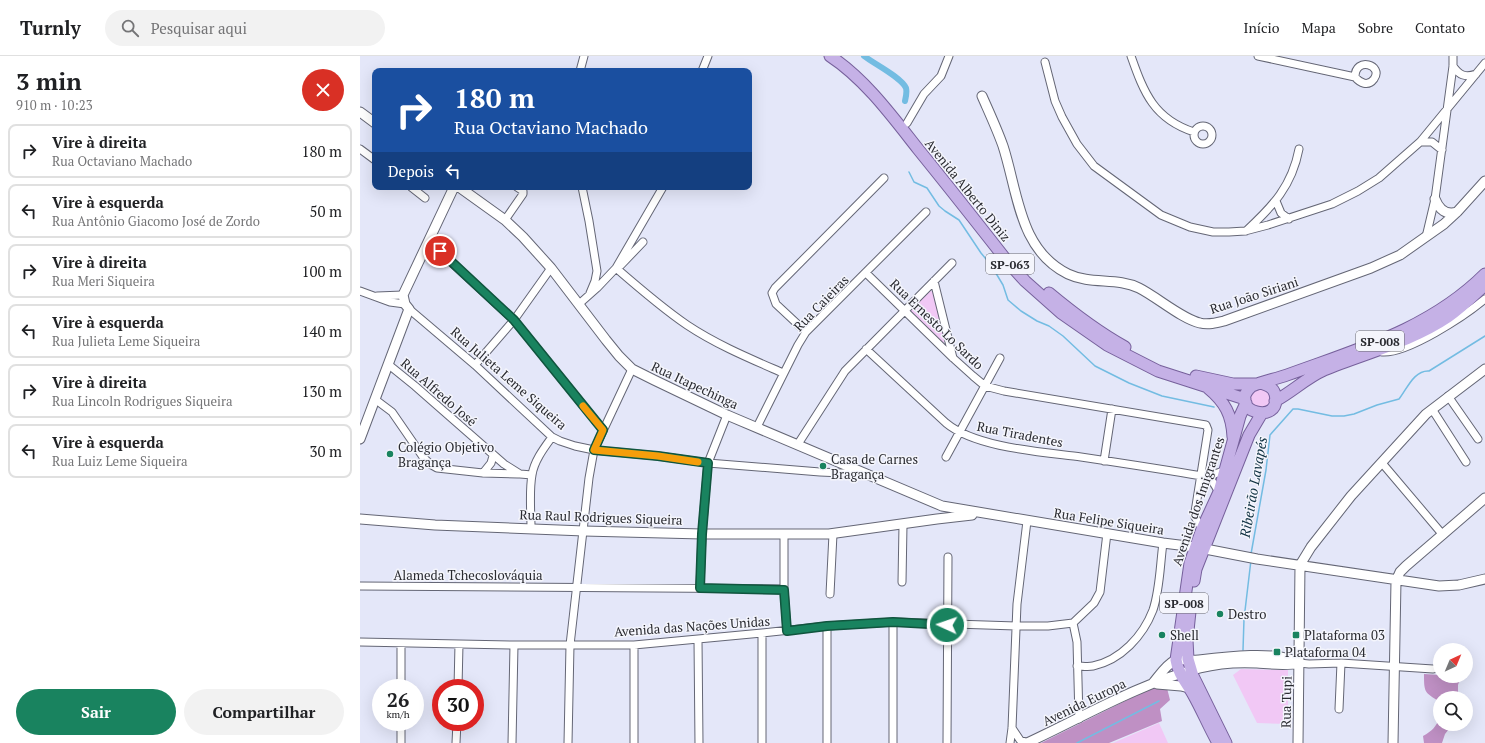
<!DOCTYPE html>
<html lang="pt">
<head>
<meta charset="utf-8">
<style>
	:root { --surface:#fff; --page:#f2f2f2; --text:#202124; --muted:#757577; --line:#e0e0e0; --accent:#19835f }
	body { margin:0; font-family:"PT Serif",serif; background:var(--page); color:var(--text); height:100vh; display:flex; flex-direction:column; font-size:15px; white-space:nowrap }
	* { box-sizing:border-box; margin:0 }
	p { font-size:13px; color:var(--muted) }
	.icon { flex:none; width:22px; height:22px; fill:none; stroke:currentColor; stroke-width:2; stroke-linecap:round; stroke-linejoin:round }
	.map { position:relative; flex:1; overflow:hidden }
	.panel { display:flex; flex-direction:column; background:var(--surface); width:360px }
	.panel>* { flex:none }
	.hud { position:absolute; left:12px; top:12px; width:380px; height:122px; border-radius:8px; box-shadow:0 4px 16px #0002; background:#1a4fa0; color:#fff; overflow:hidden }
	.needle { width:26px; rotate:44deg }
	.buttons { position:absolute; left:1073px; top:587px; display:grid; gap:8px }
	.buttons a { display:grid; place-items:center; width:40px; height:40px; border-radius:50%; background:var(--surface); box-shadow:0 4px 16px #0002; font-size:20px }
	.speed { position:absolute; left:12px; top:623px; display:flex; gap:8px; font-size:20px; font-weight:700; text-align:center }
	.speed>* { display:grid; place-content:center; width:52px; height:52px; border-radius:50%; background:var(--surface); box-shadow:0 4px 16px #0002; line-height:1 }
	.speed small { font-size:10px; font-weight:400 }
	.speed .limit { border:6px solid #d22; background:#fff; color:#111 }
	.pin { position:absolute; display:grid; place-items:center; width:34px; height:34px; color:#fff; margin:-17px; border:2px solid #fff; border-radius:50%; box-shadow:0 1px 4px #0007 }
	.me { position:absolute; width:44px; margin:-22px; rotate:273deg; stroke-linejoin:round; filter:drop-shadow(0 0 3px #0008) }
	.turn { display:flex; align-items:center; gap:14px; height:84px; padding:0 16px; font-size:18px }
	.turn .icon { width:52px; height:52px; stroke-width:2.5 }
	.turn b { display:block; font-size:28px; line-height:34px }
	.then { display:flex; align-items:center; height:38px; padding:0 16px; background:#0003; gap:8px; font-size:15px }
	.round { display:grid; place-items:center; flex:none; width:42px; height:42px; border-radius:21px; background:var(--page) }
	.summary { display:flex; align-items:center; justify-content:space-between; height:68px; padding:0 16px }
	h1 { font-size:24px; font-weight:800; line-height:30px }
	.primary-button { display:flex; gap:8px; margin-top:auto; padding:8px 16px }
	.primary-button a { flex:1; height:46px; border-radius:24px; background:var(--accent); color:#fff; font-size:16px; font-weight:800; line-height:46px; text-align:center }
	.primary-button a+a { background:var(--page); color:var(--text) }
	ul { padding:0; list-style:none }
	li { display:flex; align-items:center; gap:12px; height:54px; margin:0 8px 6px; padding:0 8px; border:2px solid var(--line); border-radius:8px }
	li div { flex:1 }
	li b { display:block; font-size:15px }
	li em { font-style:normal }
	header { display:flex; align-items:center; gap:24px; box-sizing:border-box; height:56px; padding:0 20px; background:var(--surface); border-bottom:1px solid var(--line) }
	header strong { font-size:19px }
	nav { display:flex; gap:22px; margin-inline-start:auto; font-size:14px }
	.search { width:280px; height:36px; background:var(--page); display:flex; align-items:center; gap:10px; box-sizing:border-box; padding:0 14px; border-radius:22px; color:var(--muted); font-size:15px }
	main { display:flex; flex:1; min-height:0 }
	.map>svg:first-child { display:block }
	.green { fill:#f1c8f5 }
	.forest { fill:#bf90c4 }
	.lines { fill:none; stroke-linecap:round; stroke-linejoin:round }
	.stream { stroke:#73bce2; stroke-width:1.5 }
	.canal { stroke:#73bce2; stroke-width:6 }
	.street-casing { stroke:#646675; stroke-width:9 }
	.secondary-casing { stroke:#646675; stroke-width:11 }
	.primary-casing { stroke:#76609b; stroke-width:13 }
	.street { stroke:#fff; stroke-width:7 }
	.secondary { stroke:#fff; stroke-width:9 }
	.primary { stroke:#c5b1e6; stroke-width:11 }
	.route-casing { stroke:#10553e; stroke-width:10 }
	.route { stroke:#19835f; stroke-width:7 }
	.slow { stroke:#f59e0b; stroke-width:7 }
	.poi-dot { fill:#19835f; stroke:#f4f5fc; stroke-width:1.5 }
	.labels { text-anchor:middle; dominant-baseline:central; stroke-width:3; stroke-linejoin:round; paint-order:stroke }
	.shield { fill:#f4f5fc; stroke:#66676d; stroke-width:1 }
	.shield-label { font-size:12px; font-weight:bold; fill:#292a30 }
	.street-label { font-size:13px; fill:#292a30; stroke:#f4f5fc }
	.poi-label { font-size:13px; fill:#292a30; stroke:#f4f5fc; text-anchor:start }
	.water-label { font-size:14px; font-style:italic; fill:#0e3040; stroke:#f4f5fc }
</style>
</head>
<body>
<header>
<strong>Turnly</strong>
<div class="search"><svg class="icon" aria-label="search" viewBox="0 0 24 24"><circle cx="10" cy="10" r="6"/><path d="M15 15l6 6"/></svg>Pesquisar aqui</div>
<nav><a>Início</a><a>Mapa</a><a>Sobre</a><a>Contato</a></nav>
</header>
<main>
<section class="panel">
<div class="summary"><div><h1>3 min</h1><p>910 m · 10:23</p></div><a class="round" style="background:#d93025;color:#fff"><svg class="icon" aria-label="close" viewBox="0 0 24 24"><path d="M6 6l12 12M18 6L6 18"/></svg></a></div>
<ul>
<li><svg class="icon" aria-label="right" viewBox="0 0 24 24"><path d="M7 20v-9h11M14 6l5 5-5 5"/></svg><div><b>Vire à direita</b><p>Rua Octaviano Machado</p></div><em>180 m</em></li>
<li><svg class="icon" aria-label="left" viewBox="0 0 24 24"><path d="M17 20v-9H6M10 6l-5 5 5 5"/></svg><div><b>Vire à esquerda</b><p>Rua Antônio Giacomo José de Zordo</p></div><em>50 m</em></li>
<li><svg class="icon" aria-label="right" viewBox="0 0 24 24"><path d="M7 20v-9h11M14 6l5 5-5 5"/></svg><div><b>Vire à direita</b><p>Rua Meri Siqueira</p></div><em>100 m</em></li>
<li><svg class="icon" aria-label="left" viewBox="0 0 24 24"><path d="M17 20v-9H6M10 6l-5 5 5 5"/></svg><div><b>Vire à esquerda</b><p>Rua Julieta Leme Siqueira</p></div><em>140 m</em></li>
<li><svg class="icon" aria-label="right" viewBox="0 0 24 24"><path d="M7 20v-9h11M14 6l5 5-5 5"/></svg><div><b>Vire à direita</b><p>Rua Lincoln Rodrigues Siqueira</p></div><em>130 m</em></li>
<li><svg class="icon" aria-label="left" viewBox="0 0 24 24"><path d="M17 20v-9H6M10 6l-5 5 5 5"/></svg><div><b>Vire à esquerda</b><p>Rua Luiz Leme Siqueira</p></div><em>30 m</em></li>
</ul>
<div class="primary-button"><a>Sair</a><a>Compartilhar</a></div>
</section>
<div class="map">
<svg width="1125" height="687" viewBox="0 0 1125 687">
	<rect width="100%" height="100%" fill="#e4e7f9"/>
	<!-- green -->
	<path class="green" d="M568,233L574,237L585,285L583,287L580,285L551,258L550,254Z
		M905,331L913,343L907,352L890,349L889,338L891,335Z
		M881,613L928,614V668L897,667L873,619Z
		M799,667L808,687H753Z"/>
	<!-- forest -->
	<path class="forest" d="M1064,618L1080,619V620H1101L1098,629V642H1080V646C1065,636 1064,638 1064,618Z
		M791,632H807L810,644L800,653L802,665L749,687H681Z
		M1080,661V668H1093L1085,678L1082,687H1064L1063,680C1072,675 1076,671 1080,661Z"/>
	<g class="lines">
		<!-- stream -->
		<path class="stream" d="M549,116L554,126L567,132L579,150L585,155L599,164L621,197L631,209L643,229L648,244L661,255L677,265L689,270L703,280L735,310L769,327L802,340L854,351
			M891,498L906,414L910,379L933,353H938L972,360H984L994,358L1017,349L1039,343C1047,333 1054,314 1069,315L1125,280
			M883,594L884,563L891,504
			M717,687L799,645"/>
		<!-- canal -->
		<path class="canal" d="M504,0C514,8 541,21 546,32C547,36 546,41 545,45"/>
		<!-- street casing -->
		<g class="street-casing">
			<path id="street" d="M771,0C784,37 794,63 834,76
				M898,0L995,21C1000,27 1008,31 1014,23C1024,9 995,0 995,21
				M685,6L695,45L702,61L717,88L734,110L801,159L830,171L853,176H869L885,175L908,169L972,148L998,135L1019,122L1060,86L1125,7
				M1093,10C1099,19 1105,22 1116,18
				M220,15L224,0
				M342,15L348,0
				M547,67L564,38L581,20L589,0
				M834 79a9 9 0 1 1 18 0a9 9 0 1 1-18 0Z
				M1060,86H1072L1082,94
				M0,93L15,104
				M51,131L65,142
				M222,131L229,165L237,215L235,225L230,237
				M916,145L921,157L929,163
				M145,164L163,138V135L157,131
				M886,175C913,150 932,130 939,93
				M1066,181L1075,143L1093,10V0
				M69,186L154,264L243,374
				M261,209L283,186
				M256,212C279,232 302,252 327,269C357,289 391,303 423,317
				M506,217L593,302L613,320L625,330L644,335L846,369L848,374L835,456V461L842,473
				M574,225L593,302
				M0,235L30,246L45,248
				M17,240L43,239
				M219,248L237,232L256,212L303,131
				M49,253L115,309L192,381L200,385L215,390L234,394L298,400L348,407L460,416L482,417L501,416
				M446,276L416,248L412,237L415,232L524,122
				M506,293L586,367C616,392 683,396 721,401C761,407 801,413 842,420H849L866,414
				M1022,296C1047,298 1105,260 1125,243
				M29,309L55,330L144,408L160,418L172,419
				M115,309L154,264L191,212
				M1088,340L1118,383
				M16,344L32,356L63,401L70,408L77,412L123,417L158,418
				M1072,353L1106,406
				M397,371L438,289L446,276L566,156
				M438,388L485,315L592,207
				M586,401L640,302
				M744,405L752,353
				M1022,407L1083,479
				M123,417L131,407L133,400
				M849,420L859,436
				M171,472C171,455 169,435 172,419C174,405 184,392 192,381
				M424,479V533L427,575
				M542,526L543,469
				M0,530L424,533
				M340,532L342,478L348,407L367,359
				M470,538L473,478
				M533,566V687
				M713,567L734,547L740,536L747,477
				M713,567L717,586L719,663
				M338,584L339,687
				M0,586L154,589H274L402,577L467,570L533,566L656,570H688L713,567
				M274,589V687
				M939,607L949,608L981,607L1073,613
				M717,610C722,610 728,611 733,610C761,604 783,580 793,554C800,533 800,509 803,487
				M41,632V587
				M98,632L99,588
				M979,653L981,607
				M652,672L660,684L668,687
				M41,687V666
				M96,687L97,666
				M152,687L154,589
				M208,687L210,589L229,422L234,394L272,313
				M402,687V577
				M467,687V570
				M587,687L588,501
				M650,687L652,672L657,548L667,465"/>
		</g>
		<!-- secondary casing -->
		<g class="secondary-casing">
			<path id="secondary" d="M622,40C629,56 637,73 643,90C658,136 659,194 708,218C731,229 757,221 779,232C797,241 822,263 840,267C848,269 856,267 864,265L1011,212L1040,199L1084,168L1097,156L1125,125
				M0,56L15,67
				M99,131L145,164L163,181L191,212L246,284L259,300L272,313L294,324L367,359L582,450L803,487L835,491L897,503L1079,530L1099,529L1125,523
				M1075,143C1079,153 1086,160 1097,156
				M0,383L49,253L45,248L43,239L94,131
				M0,463L75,469L224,475L342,478H469L577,463L612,459
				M940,509L951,491L991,440L1066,358L1125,313
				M793,627C799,620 806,609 814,605C822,602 830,605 839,604C863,601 919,594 939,607
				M797,628L821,630L829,632
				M667,687C723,661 780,627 840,612C859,607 878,606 897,607C911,608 926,610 939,607
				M938,687L940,509
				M1033,687L1036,525L1040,516L1046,510L1125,442"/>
		</g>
		<!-- primary casing -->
		<g class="primary-casing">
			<path id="primary" d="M470,0C505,23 532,60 558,93C588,130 618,168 647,205L665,225L701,257L747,289L798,315L885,343
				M689,237C713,257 738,276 765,291
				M836,320L873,328H897
				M901,327C907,329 913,331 915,338C923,371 864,355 892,330C903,325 916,323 927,319C998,293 1070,273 1125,218
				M848,332C865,346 872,359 873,381
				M915,345C932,336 946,322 964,314C1005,297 1051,286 1088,261C1101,252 1113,240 1125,229
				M834,525L836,513L889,379L902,357
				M831,546L827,584L828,603L833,620L866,687
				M858,687C849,671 842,654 833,638C827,627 818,618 816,604L830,507L842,473L859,436L880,360L886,347"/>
		</g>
		<!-- street -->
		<use href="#street" class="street"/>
		<!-- secondary -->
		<use href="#secondary" class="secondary"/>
		<!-- primary -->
		<use href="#primary" class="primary"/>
	</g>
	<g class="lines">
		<!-- route casing -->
		<g class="route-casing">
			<path id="route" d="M80,195L154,264L243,374L234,394L298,400L348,407L342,478L340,532L424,534L427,575L467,570L533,566L587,569"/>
		</g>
		<!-- route -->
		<use href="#route" class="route"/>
		<!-- slow -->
		<path class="slow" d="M223,350L243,374L234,394L298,400L338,406"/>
	</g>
	<!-- markers -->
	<g class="poi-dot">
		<circle cx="30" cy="398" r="4"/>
		<circle cx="463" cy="410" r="4"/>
		<circle cx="860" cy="558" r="4"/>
		<circle cx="802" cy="579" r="4"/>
		<rect x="932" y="575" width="8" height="8" rx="2"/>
		<rect x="913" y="592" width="8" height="8" rx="2"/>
	</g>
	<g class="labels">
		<!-- shield labels -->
		<g class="shield">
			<rect x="626" y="198" width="48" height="20" rx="3"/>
			<rect x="996" y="275" width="48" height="20" rx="3"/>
			<rect x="800" y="537" width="48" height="20" rx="3"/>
		</g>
		<g class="shield-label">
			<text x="650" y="208">SP-063</text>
			<text x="1020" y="285">SP-008</text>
			<text x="824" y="547">SP-008</text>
		</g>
		<!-- street labels -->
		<g class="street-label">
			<text transform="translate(608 134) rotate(51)">Avenida Alberto Diniz</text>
			<text transform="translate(894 239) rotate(-18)">Rua João Siriani</text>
			<text transform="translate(461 247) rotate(-46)">Rua Caieiras</text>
			<text transform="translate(577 268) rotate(44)">Rua Ernesto Lo Sardo</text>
			<text transform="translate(149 322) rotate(41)">Rua Julieta Leme Siqueira</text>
			<text transform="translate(335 329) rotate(25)">Rua Itapechinga</text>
			<text transform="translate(79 336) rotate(41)">Rua Alfredo José</text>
			<text transform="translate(660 378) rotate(11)">Rua Tiradentes</text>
			<text transform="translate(838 445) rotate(-71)">Avenida dos Imigrantes</text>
			<text transform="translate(241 461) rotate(2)">Rua Raul Rodrigues Siqueira</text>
			<text transform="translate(749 465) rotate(9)">Rua Felipe Siqueira</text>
			<text x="108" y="519">Alameda Tchecoslováquia</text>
			<text transform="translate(332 570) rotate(-4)">Avenida das Nações Unidas</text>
			<text transform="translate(724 646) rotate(-26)">Avenida Europa</text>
			<text transform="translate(926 646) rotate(-89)">Rua Tupi</text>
		</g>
		<!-- poi labels -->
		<g class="poi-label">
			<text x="38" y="391">Colégio Objetivo<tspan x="38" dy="15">Bragança</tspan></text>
			<text x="471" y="403">Casa de Carnes<tspan x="471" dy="15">Bragança</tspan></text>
			<text x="868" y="558">Destro</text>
			<text x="810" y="579">Shell</text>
			<text x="944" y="579">Plataforma 03</text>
			<text x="925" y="596">Plataforma 04</text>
		</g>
		<!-- water labels -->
		<g class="water-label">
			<text transform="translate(893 431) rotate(-80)">Ribeirão Lavapés</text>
		</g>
	</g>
</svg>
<div class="buttons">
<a><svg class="needle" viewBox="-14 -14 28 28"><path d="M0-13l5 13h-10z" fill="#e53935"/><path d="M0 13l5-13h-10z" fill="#757577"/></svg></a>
<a><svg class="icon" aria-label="search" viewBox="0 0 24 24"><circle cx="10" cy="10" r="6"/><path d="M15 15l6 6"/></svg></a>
</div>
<div class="speed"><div>26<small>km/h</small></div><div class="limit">30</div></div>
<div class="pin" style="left:80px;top:195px;background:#d93025"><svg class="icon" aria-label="arrive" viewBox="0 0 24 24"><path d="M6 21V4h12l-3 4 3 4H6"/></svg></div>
<svg class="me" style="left:587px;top:569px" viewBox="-20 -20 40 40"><circle r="17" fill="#19835f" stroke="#fff" stroke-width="3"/><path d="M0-11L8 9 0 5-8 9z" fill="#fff"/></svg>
<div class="hud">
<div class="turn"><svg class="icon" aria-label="right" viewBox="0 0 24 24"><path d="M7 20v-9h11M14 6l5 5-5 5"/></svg><div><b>180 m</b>Rua Octaviano Machado</div></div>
<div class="then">Depois<svg class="icon" aria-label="left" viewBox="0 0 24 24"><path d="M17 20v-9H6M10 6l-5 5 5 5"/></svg></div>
</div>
</div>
</main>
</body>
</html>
